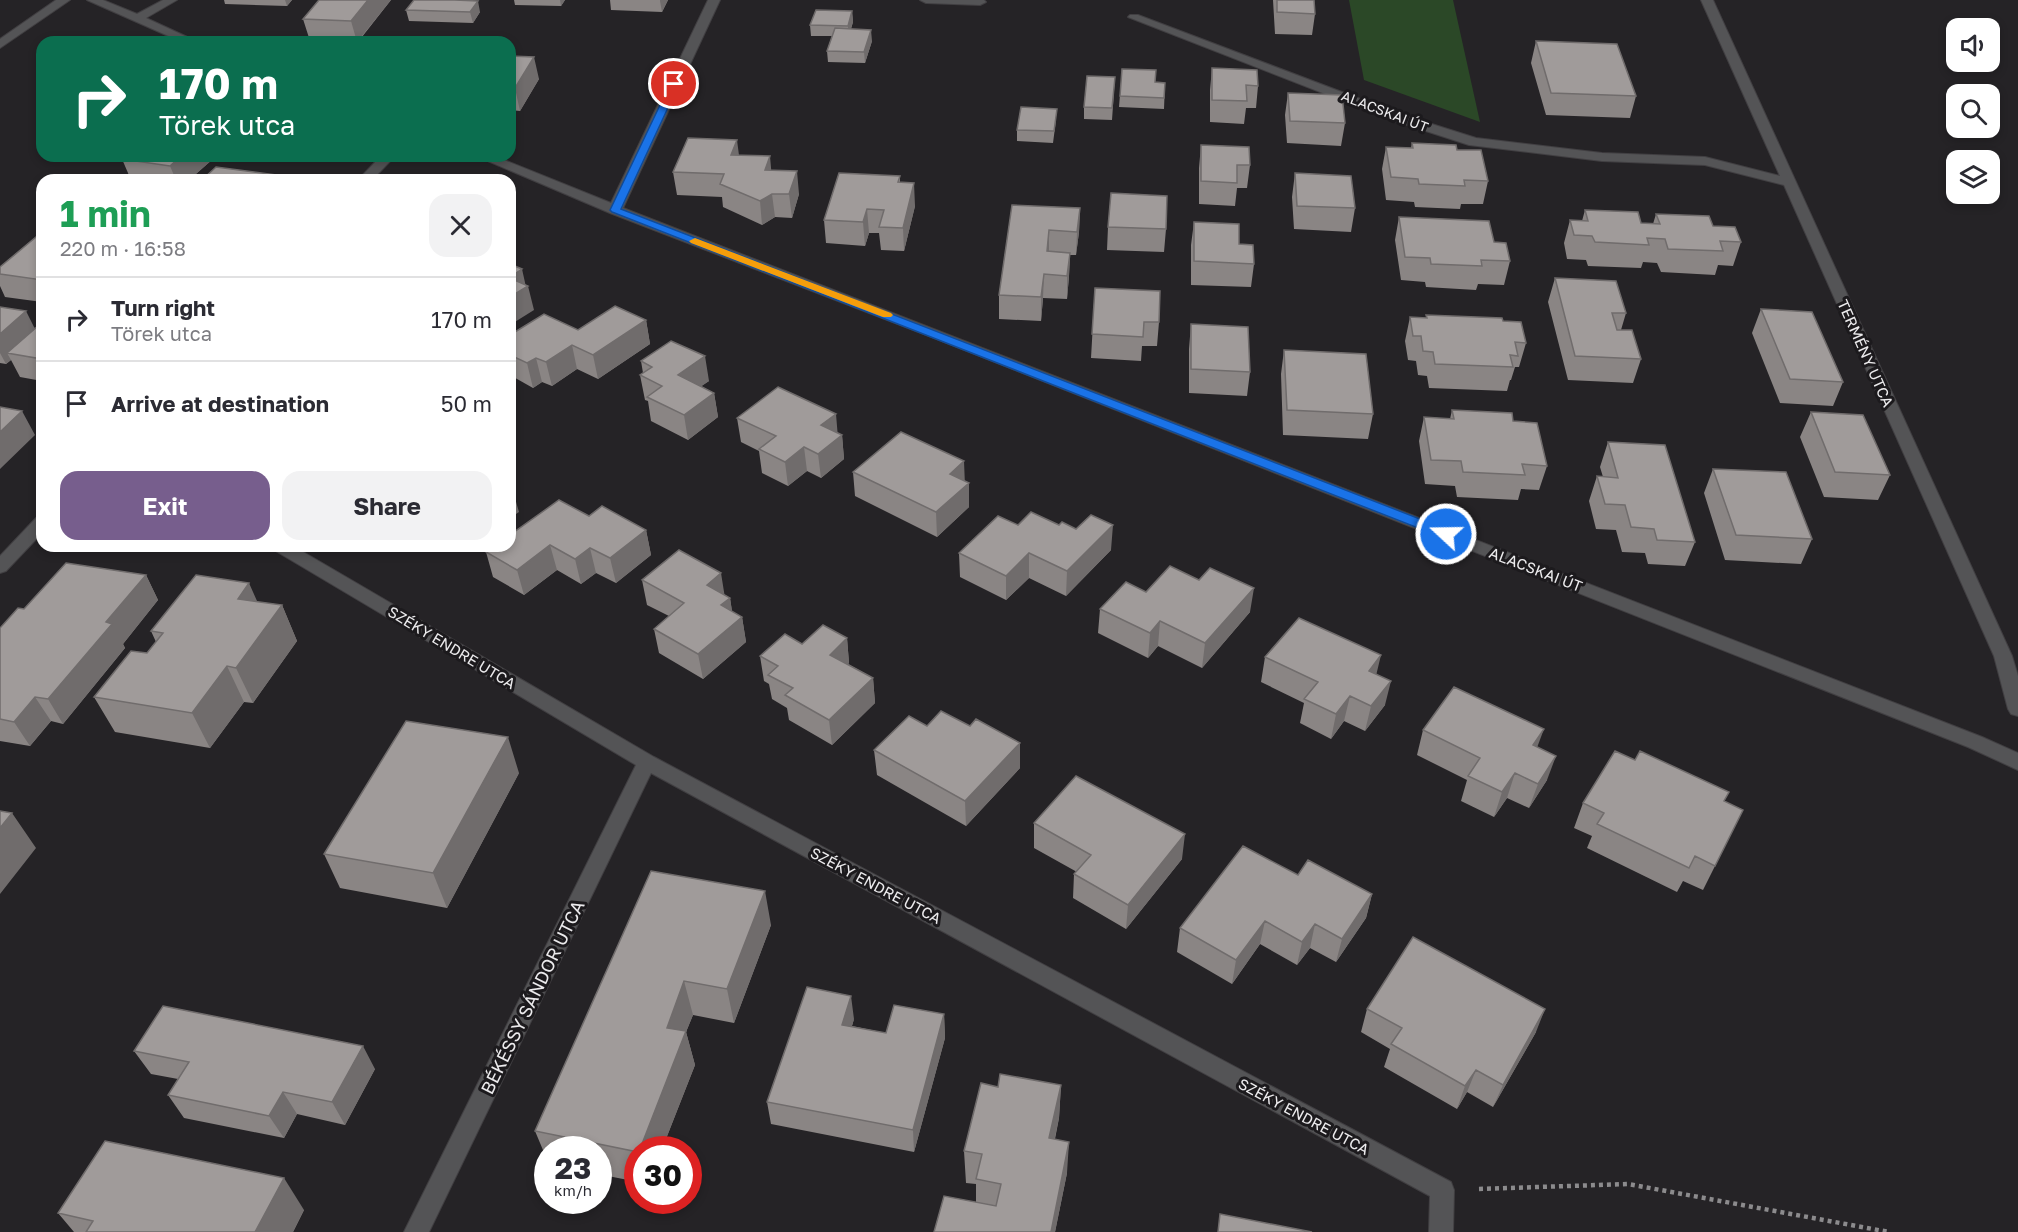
<!DOCTYPE html>
<html lang="en">
<head>
<meta charset="utf-8">
<style>
	:root { --surface:#fff; --page:#f2f2f3; --text:#2b2b33; --muted:#7c7c81; --line:#e1e1e2; --accent:#775e8d }
	body { margin:0; font-family:"Golos Text",sans-serif; background:var(--page); color:var(--text); height:100vh; display:flex; flex-direction:column; font-size:22px; white-space:nowrap }
	* { box-sizing:border-box; margin:0 }
	p { font-size:20px; color:var(--muted) }
	.icon { flex:none; width:33px; height:33px; fill:none; stroke:currentColor; stroke-width:2; stroke-linecap:round; stroke-linejoin:round }
	.map { position:relative; flex:1; overflow:hidden }
	.sheet { position:absolute; left:36px; top:174px; width:480px; height:378px; display:flex; flex-direction:column; background:var(--surface); border-radius:18px; box-shadow:0 3px 9px #0003 }
	.sheet>* { flex:none }
	.hud { position:absolute; left:36px; top:36px; width:480px; height:126px; border-radius:18px; box-shadow:0 3px 9px #0003; background:#0b6e4f; color:#fff; overflow:hidden }
	.fabs { position:absolute; left:1946px; top:18px; display:grid; gap:12px }
	.fabs a { display:grid; place-items:center; width:54px; height:54px; border-radius:12px; background:var(--surface); box-shadow:0 3px 9px #0003; font-size:30px }
	.speed { position:absolute; left:534px; top:1136px; display:flex; gap:12px; font-size:30px; font-weight:700; text-align:center }
	.speed>* { display:grid; place-content:center; width:78px; height:78px; border-radius:50%; background:var(--surface); box-shadow:0 3px 9px #0003; line-height:1 }
	.speed small { font-size:15px; font-weight:400 }
	.speed .limit { border:9px solid #d22; background:#fff; color:#111 }
	.pin { position:absolute; display:grid; place-items:center; width:51px; height:51px; color:#fff; margin:-26px; border:3px solid #fff; border-radius:50%; box-shadow:0 2px 6px #0007 }
	.me { position:absolute; width:66px; margin:-33px; rotate:291deg; stroke-linejoin:round; filter:drop-shadow(0 0 4px #0008) }
	.turn { display:flex; align-items:center; gap:21px; height:126px; padding:0 24px; font-size:27px }
	.turn .icon { width:78px; height:78px; stroke-width:2.5 }
	.turn b { display:block; font-size:42px; line-height:51px }
	.round { display:grid; place-items:center; flex:none; width:63px; height:63px; border-radius:18px; background:var(--page) }
	.overview { display:flex; align-items:center; justify-content:space-between; height:102px; padding:0 24px }
	h1 { font-size:36px; font-weight:700; line-height:45px; color:#1e9e55 }
	.action { display:flex; gap:12px; margin-top:auto; padding:12px 24px }
	.action a { flex:1; height:69px; border-radius:18px; background:var(--accent); color:#fff; font-size:24px; font-weight:700; line-height:69px; text-align:center }
	.action a+a { background:var(--page); color:var(--text) }
	ul { padding:0; list-style:none }
	li { display:flex; align-items:center; gap:18px; height:84px; padding:0 24px; border-top:2px solid var(--line) }
	li div { flex:1 }
	li b { display:block; font-size:22px }
	li em { font-style:normal }
	.map>svg:first-child { display:block }
	.green { fill:#2b4827 }
	.lines { fill:none; stroke-linecap:round; stroke-linejoin:round }
	.street-casing { stroke:#413f42; stroke-width:2 }
	.path { stroke:#8c8b8d; stroke-width:4.5; stroke-dasharray:4 4; stroke-linecap:butt }
	.street { fill:#545456; fill-rule:evenodd }
	.wall { fill:#8a8584 }
	.shaded-wall { fill:#706c6c }
	.building { fill:#a09b9a; stroke:#706c6c; stroke-width:1.5 }
	.route { fill:#1a73e8; stroke:#114b97; stroke-width:1.5 }
	.slow { fill:#f59e0b }
	.labels { text-anchor:middle; dominant-baseline:central; stroke-width:6; stroke-linejoin:round; paint-order:stroke }
	.far-street-label { font-size:14px; fill:#ecebed; stroke:#1c1a1d }
	.street-label { font-size:15px; fill:#ecebed; stroke:#1c1a1d }
	.near-street-label { font-size:18px; fill:#ecebed; stroke:#1c1a1d }
</style>
</head>
<body>
<div class="map">
<svg width="2018" height="1232" viewBox="0 0 2018 1232">
	<rect width="100%" height="100%" fill="#252326"/>
	<!-- green -->
	<path class="green" d="M1349,0H1453L1480,122L1364,80Z"/>
	<g class="lines">
		<!-- street casing -->
		<g class="street-casing">
			<path id="street" d="M56,0H70L0,48V39Z
				M87,0H103L137,14L163,0H177L146,18L198,42H182Z
				M708,0H720L623,208L1982,737L2018,753V770L1968,747L934,338L610,213L476,156H494L611,203Z
				M920,0H984L986,2L980,5L926,3Z
				M1701,0H1713L2012,656L2018,676V716L2011,714L2008,709L1994,656L1784,185L1705,165L1602,161L1469,145L1392,120L1128,17L1130,15H1138L1400,114L1476,138L1602,153L1705,157L1780,176Z
				M381,156H395L372,180H358Z
				M42,516V533L6,571L0,573V556L36,518Z
				M271,546H293L654,757L1451,1182L1454,1190L1453,1232H1429L1430,1196L651,773L429,1232H404L636,765L274,550Z"/>
		</g>
		<!-- path -->
		<path class="path" d="M1479,1189L1628,1184L1889,1232"/>
		<!-- street -->
		<use href="#street" class="street"/>
	</g>
	<!-- wall -->
	<path class="wall" d="M224,0H292L287,6L225,4Z
		M391,0L358,42L310,41L303,19Z
		M514,0H565L561,6L515,5Z
		M610,0H668L662,12L611,10Z
		M1273,0H1314L1315,14L1312,35L1275,34Z
		M406,10L480,12L473,23L409,21Z
		M852,11L853,22L851,29L872,41L865,63L828,62L827,51L832,36H811L810,25Z
		M1536,41L1636,96L1630,118L1546,115L1531,63Z
		M510,56L539,79L520,111L510,110Z
		M1212,68L1258,86L1256,108H1246L1244,124L1210,122V90Z
		M1122,69L1155,82L1165,83L1164,109L1119,107Z
		M1115,77L1112,120L1084,119V107Z
		M1288,93L1345,123L1341,146L1287,143L1285,115Z
		M1056,120L1053,143L1017,141V130Z
		M1412,143L1457,150L1488,181L1483,204H1461L1460,209L1415,207L1414,202L1386,200L1382,169L1386,147L1411,148Z
		M1201,145L1250,165L1247,188H1237L1235,206L1199,204V168Z
		M739,155L771,170L799,194L792,218L775,217L762,225L723,207L722,197L677,195L673,172Z
		M126,156H212L213,159L189,180H131L122,159Z
		M1295,173L1355,208L1351,232L1294,229L1292,197Z
		M900,176V182L915,206L904,251L881,250L879,233H869L865,246L826,243L824,220Z
		M1012,205L1080,208L1079,232L1076,255H1070L1069,276L1067,299L1043,298L1041,321L999,319V295Z
		M1585,210L1641,223L1653,224L1656,214L1713,226L1741,242L1733,266L1718,265L1715,275L1661,272L1657,263L1643,262L1641,268L1588,266L1586,260L1567,259L1564,243L1570,220L1582,221Z
		M1399,217L1494,242L1510,261L1504,285L1478,284L1476,290L1426,287L1425,282L1401,280L1395,240Z
		M1194,222L1239,244L1254,264L1251,287L1191,285V245Z
		M1108,227L1166,229L1164,252L1107,250Z
		M42,237V302L5,297L0,286V267Z
		M1555,278L1626,313L1621,330L1641,359L1633,383L1568,380L1548,302Z
		M1095,288L1159,322L1157,346H1142L1141,361L1091,358Z
		M0,307L35,328L42,326V381L20,377L11,360L6,364L0,363Z
		M1761,309L1843,382L1833,406L1780,403L1752,333Z
		M1426,315L1503,321L1526,343L1519,367H1515L1511,380H1510L1507,391L1429,388L1427,376L1418,375L1416,361L1408,360L1405,341L1410,317L1426,318Z
		M646,320L650,344L598,379L577,369L552,386L542,382L533,388L510,375V335L578,330Z
		M1191,324L1250,372L1247,396L1189,393V349Z
		M1284,350L1373,414L1368,439L1283,435L1281,374Z
		M641,361L709,381L701,386L714,393L718,417L688,440L651,421L648,401L645,400L640,375L643,373Z
		M1452,410L1513,421L1547,466L1539,490L1521,489L1518,500L1457,497L1455,486L1425,484L1419,441L1424,417L1450,419Z
		M1811,412L1890,475L1878,500L1824,497L1800,437Z
		M737,418L837,433L842,435L844,459L821,478L807,471L788,486L762,473L759,451L741,442Z
		M1608,442L1695,542L1685,566L1648,564L1645,553L1622,552L1616,530L1596,529L1589,501L1597,476L1603,477L1600,467Z
		M1713,469L1812,539L1801,564L1725,560L1704,493Z
		M853,472L965,481L969,483V507L937,537L855,496Z
		M589,516L646,530L651,555L616,583L596,573L581,584L557,570L524,595L493,577L486,552Z
		M1018,525L1111,550L1066,596L1029,578L1006,600L960,577L959,553Z
		M146,575L158,600L123,644L125,648L63,724L51,721L30,746L0,741V628L24,609Z
		M642,580L725,595L730,598L732,612L742,617L746,642L703,679L659,653L654,629L669,616L647,605Z
		M1146,592L1250,612L1202,668L1158,646L1148,658L1098,633L1100,609Z
		M258,602L282,605L297,641L253,703L244,702L210,748L115,732L94,697L147,653L156,642L151,631Z
		M847,638L849,663L848,664L873,678L875,703L832,745L789,720L787,708L772,699L769,684L764,681L760,656L802,644Z
		M1265,657L1377,674L1385,705L1365,731L1344,721L1331,739L1300,723L1304,703L1261,682Z
		M927,726H970L1020,768L966,826L877,775L874,750Z
		M1423,730L1537,747L1547,780L1529,808L1507,798L1494,817L1461,801L1467,780L1417,755Z
		M519,773L447,908L340,888L324,854Z
		M1724,801L1743,810L1703,890L1683,881L1677,892L1587,848L1592,836L1574,828L1583,803Z
		M1034,823L1182,859L1126,929L1073,898L1074,874L1077,872L1034,848Z
		M651,871L771,925L734,1023L693,1015L686,1032L695,1065L662,1149H638V1182L598,1174V1149H548V1162L535,1131Z
		M1298,875L1372,894L1366,918L1336,962L1310,948L1297,965L1260,944L1232,984L1177,952L1180,928Z
		M1367,1009L1536,1032L1493,1107L1467,1092L1457,1109L1384,1067L1390,1049L1361,1032Z
		M944,1014L945,1038L914,1152L771,1124L767,1102L854,1019L852,1026L886,1033Z
		M134,1051L375,1069L345,1125L297,1114L284,1138L184,1118L168,1095L178,1079L151,1074Z
		M1061,1085L1059,1118L1055,1139L1067,1173L1055,1232H934L976,1203V1184L966,1183L964,1151L998,1087Z
		M304,1210L293,1232H74L58,1213Z"/>
	<!-- shaded-wall -->
	<path class="shaded-wall" d="M285,0H292L287,6Z
		M368,0H391L357,42L351,21Z
		M560,0H565L561,6Z
		M660,0H668L662,12L660,1Z
		M478,1L480,12L473,23L470,12Z
		M852,11L853,22L848,37V26Z
		M871,30L872,41L865,63L864,52Z
		M534,57L539,79L520,111L515,88Z
		M737,140L740,163L731,155Z
		M181,156H212L213,159L189,180H176L170,166Z
		M770,156L772,179L765,170Z
		M797,171L799,194L792,218L789,194Z
		M914,183L915,206L904,251L903,228Z
		M772,194L775,217L762,225L760,201Z
		M1080,208L1079,232L1076,255L1077,232Z
		M867,209L869,233L865,246L863,222Z
		M1049,230V254L1047,251Z
		M1070,253L1069,276L1067,299V276Z
		M522,269L526,287L528,286L534,310L510,325V277Z
		M1044,274L1043,298L1041,321V297Z
		M26,311L38,335L7,353L11,360L6,364L0,353V334Z
		M646,320L650,344L598,379L593,355Z
		M572,345L577,369L552,386L546,362Z
		M705,356L709,381L682,400L678,375Z
		M536,358L542,382L533,388L527,363Z
		M714,393L718,417L688,440L684,415Z
		M22,411L35,435L0,469V432Z
		M836,414L838,438L842,435L844,459L821,478L818,454L821,425Z
		M804,447L807,471L788,486L785,462Z
		M964,461L965,486L969,483V507L937,537L936,512L950,474Z
		M512,488L519,512L510,518V489Z
		M1113,525L1111,550L1066,596L1067,571Z
		M646,530L651,555L616,583L610,558Z
		M550,545L557,570L524,595L517,570Z
		M590,548L596,573L581,584L575,559Z
		M1029,553V578L1006,600V576Z
		M721,573L725,598L707,585Z
		M146,575L158,600L123,644L125,648L63,724L48,699L106,622Z
		M249,583L265,619L238,599Z
		M1254,588L1250,612L1202,668L1205,643Z
		M730,598L734,623L721,605Z
		M282,605L297,641L253,703L236,668Z
		M742,617L746,642L703,679L698,654Z
		M1160,621L1158,646L1148,658L1150,633Z
		M847,638L849,663L832,679L830,655Z
		M1381,655L1375,680L1369,671Z
		M227,666L244,702L210,748L192,713Z
		M873,678L875,703L832,745L829,720Z
		M1391,681L1385,705L1365,731L1371,706Z
		M1350,696L1344,721L1331,739L1336,714Z
		M35,697L51,721L30,746L14,722Z
		M1544,729L1535,753L1533,745Z
		M508,737L519,773L447,908L433,873Z
		M1020,743V768L966,826L965,801Z
		M1556,756L1547,780L1529,808L1538,784Z
		M1515,773L1507,798L1494,817L1502,792Z
		M12,813L36,848L0,894V828Z
		M1185,834L1182,859L1126,929L1128,905Z
		M765,891L771,925L734,1023L727,989Z
		M1372,894L1366,918L1336,962L1342,939Z
		M1265,921L1260,944L1232,984L1236,960Z
		M1315,924L1310,948L1297,965L1302,942Z
		M684,981L693,1015L686,1032L695,1065L662,1149H640L667,1028Z
		M851,996L854,1019L845,1048L842,1025Z
		M1545,1009L1536,1032L1493,1107L1503,1085Z
		M944,1014L945,1038L914,1152L913,1130Z
		M363,1046L375,1069L345,1125L332,1102Z
		M1476,1070L1467,1092L1457,1109L1465,1086Z
		M1061,1085L1059,1118L1048,1170L1049,1138Z
		M283,1092L297,1114L284,1138L269,1116Z
		M1069,1142L1067,1173L1055,1232H1051Z
		M284,1178L304,1210L293,1232H255Z"/>
	<!-- building -->
	<path class="building" d="M319,0H368L351,21L303,19Z
		M414,0H455L478,1L470,12L406,10Z
		M1277,0H1314L1315,14L1277,12Z
		M816,10L852,11L848,26L810,25Z
		M835,28L871,30L864,52L827,51Z
		M1536,41L1617,44L1636,96L1551,93Z
		M510,56L534,57L515,88H510Z
		M1212,68L1257,70L1258,86L1246,85L1247,101L1212,100Z
		M1122,69L1156,70L1155,82L1165,83L1164,98L1120,96Z
		M1087,76L1115,77L1112,108L1084,107Z
		M1288,93L1342,95L1345,123L1290,121Z
		M1021,107L1057,109L1054,131L1017,130Z
		M688,138L737,140L731,155L770,156L765,170L797,171L789,194H772L760,201L720,184L724,174L673,172Z
		M1412,143L1456,145L1457,150H1481L1488,181L1464,180L1465,186L1419,184L1418,179L1391,177L1386,147L1413,148Z
		M1201,145L1249,147L1250,165H1237V183L1201,181Z
		M126,156H181L170,166L122,159Z
		M216,167L277,175L273,180H202Z
		M839,173L900,176L898,182L914,183L903,228L879,227L884,210L867,209L863,222L824,220Z
		M1295,173L1351,176L1355,208L1297,206Z
		M1111,193L1167,196L1166,229L1108,227Z
		M1012,205L1080,208L1077,232L1049,230L1047,251L1070,253L1067,276L1044,274L1041,297L999,295Z
		M1585,210L1638,212L1641,223L1660,224L1656,214L1709,216L1713,226L1735,227L1741,242L1720,241L1723,251L1668,249L1665,239L1647,238L1649,245L1595,242L1592,236L1574,235L1570,220L1588,221Z
		M1399,217L1489,221L1494,242L1506,243L1510,261L1481,260L1482,266L1431,264L1430,258L1405,257Z
		M1194,222L1239,224V244L1253,245L1254,264L1194,261Z
		M36,237H42V280L0,274V267Z
		M510,264L522,269L510,277Z
		M510,278L528,286L510,297Z
		M1555,278L1616,281L1626,313H1612L1617,330H1632L1641,359L1575,356Z
		M1095,288L1160,291L1159,322H1144L1143,337L1092,334Z
		M615,306L646,320L593,355L572,345L546,362L536,358L527,363L510,355V335L544,314L578,330Z
		M0,307L26,311L0,334Z
		M1761,309L1812,312L1843,382L1790,379Z
		M1426,315L1502,318L1503,321L1521,322L1526,343L1515,342L1518,356L1510,355L1513,367L1435,364L1433,352L1423,351L1421,336H1413L1410,317L1427,318Z
		M1191,324L1248,327L1250,372L1191,369Z
		M38,326H42V359L7,353Z
		M671,341L705,356L678,375L714,393L684,415L647,397L662,386L640,375L652,367L641,361Z
		M1284,350L1366,354L1373,414L1287,410Z
		M778,387L836,414L821,425L842,435L818,454L804,447L785,462L759,449L776,436L737,418Z
		M0,407L22,411L0,432Z
		M1452,410L1512,413L1513,421L1537,423L1547,466L1522,464L1525,475L1463,472L1461,461L1431,460L1424,417L1454,419Z
		M1811,412L1863,415L1890,475L1835,472Z
		M901,432L964,461L950,474L969,483L936,512L853,472Z
		M1608,442L1665,445L1695,542L1657,540L1654,529L1631,527L1625,505L1605,504L1597,476L1618,478Z
		M1713,469L1786,472L1812,539L1736,535Z
		M559,500L589,516L602,506L646,530L610,558L590,548L575,559L550,545L517,570L486,552L495,546H510V535Z
		M1031,512L1059,525L1062,522L1076,529L1091,515L1113,525L1067,571L1029,553L1006,576L959,553L998,516L1018,525Z
		M679,550L721,573L707,585L730,598L721,605L742,617L698,654L654,629L684,603L642,580Z
		M66,563L146,575L106,622L112,624L48,699L35,697L14,722L0,719V628L18,608L24,609Z
		M1170,566L1199,580L1210,568L1254,588L1205,643L1160,621L1150,633L1100,609L1126,582L1146,592Z
		M196,575L249,583L238,599L282,605L236,668L227,666L192,713L94,697L131,651L147,653L163,633L151,631Z
		M1299,618L1381,655L1369,671L1391,681L1371,706L1350,696L1336,714L1304,699L1318,682L1265,657Z
		M823,625L847,638L830,655L873,678L829,720L785,695L793,688L768,675L778,666L760,656L785,634L802,644Z
		M1454,687L1544,729L1533,745L1556,756L1538,784L1515,773L1502,792L1468,776L1480,758L1423,730Z
		M941,711L970,726L976,719L1020,743L965,801L874,750L909,716L927,726Z
		M406,721L508,737L433,873L324,854Z
		M1615,751L1635,760L1640,751L1729,792L1724,801L1743,810L1715,866L1695,856L1689,868L1597,824L1604,813L1583,803Z
		M1076,776L1185,834L1128,905L1074,874L1091,855L1034,823Z
		M0,811L12,813L0,828Z
		M1243,846L1298,875L1308,860L1372,894L1342,939L1315,924L1302,942L1265,921L1236,960L1180,928Z
		M651,871L765,891L727,989L684,981L667,1028L686,1031L640,1149H638V1152L535,1131Z
		M1413,937L1545,1009L1503,1085L1476,1070L1465,1086L1391,1044L1402,1028L1367,1009Z
		M807,987L851,996L842,1025L886,1033L894,1005L944,1014L913,1130L767,1102Z
		M163,1006L363,1046L332,1102L283,1092L269,1116L168,1095L189,1062L134,1051Z
		M1000,1074L1061,1085L1049,1138L1069,1142L1051,1232H934L944,1196L996,1206L1001,1184L976,1179L982,1154L964,1151L981,1083L998,1087Z
		M105,1141L284,1178L255,1232H86L93,1221L58,1213Z
		M1220,1214L1312,1232H1218Z"/>
	<!-- route -->
	<path class="route" d="M674,81L679,84L621,209L1451,531L1452,534L1446,538L1441,537L612,212L610,210L670,84Z"/>
	<!-- slow -->
	<path class="slow" d="M695,238L891,313L893,315L891,317H883L691,243L689,241Z"/>
	<g class="labels">
		<!-- far-street labels -->
		<g class="far-street-label">
			<text transform="translate(1385 111) rotate(21)">ALACSKAI ÚT</text>
		</g>
		<!-- street labels -->
		<g class="street-label">
			<text transform="translate(1866 353) rotate(66)">TERMÉNY UTCA</text>
			<text transform="translate(1536 569) rotate(21)">ALACSKAI ÚT</text>
			<text transform="translate(452 647) rotate(31)">SZÉKY ENDRE UTCA</text>
			<text transform="translate(876 885) rotate(28)">SZÉKY ENDRE UTCA</text>
			<text transform="translate(1304 1116) rotate(28)">SZÉKY ENDRE UTCA</text>
		</g>
		<!-- near-street labels -->
		<g class="near-street-label">
			<text transform="translate(532 997) rotate(-64)">BÉKÉSSY SÁNDOR UTCA</text>
		</g>
	</g>
</svg>
<div class="fabs">
<a><svg class="icon" aria-label="sound" viewBox="0 0 24 24"><path d="M4 9h4l5-4v14l-5-4H4zM17 9q2 3 0 6"/></svg></a>
<a><svg class="icon" aria-label="search" viewBox="0 0 24 24"><circle cx="10" cy="10" r="6"/><path d="M15 15l6 6"/></svg></a>
<a><svg class="icon" aria-label="layers" viewBox="0 0 24 24"><path d="M12 4l9 5-9 5-9-5zM3 14l9 5 9-5"/></svg></a>
</div>
<div class="speed"><div>23<small>km/h</small></div><div class="limit">30</div></div>
<div class="pin" style="left:674px;top:84px;background:#d93025"><svg class="icon" aria-label="arrive" viewBox="0 0 24 24"><path d="M6 21V4h12l-3 4 3 4H6"/></svg></div>
<svg class="me" style="left:1446px;top:534px" viewBox="-20 -20 40 40"><circle r="17" fill="#1a73e8" stroke="#fff" stroke-width="3"/><path d="M0-11L8 9 0 5-8 9z" fill="#fff"/></svg>
<div class="hud">
<div class="turn"><svg class="icon" aria-label="right" viewBox="0 0 24 24"><path d="M7 20v-9h11M14 6l5 5-5 5"/></svg><div><b>170 m</b>Törek utca</div></div>
</div>
<section class="sheet">
<div class="overview"><div><h1>1 min</h1><p>220 m · 16:58</p></div><a class="round"><svg class="icon" aria-label="close" viewBox="0 0 24 24"><path d="M6 6l12 12M18 6L6 18"/></svg></a></div>
<ul>
<li><svg class="icon" aria-label="right" viewBox="0 0 24 24"><path d="M7 20v-9h11M14 6l5 5-5 5"/></svg><div><b>Turn right</b><p>Törek utca</p></div><em>170 m</em></li>
<li><svg class="icon" aria-label="arrive" viewBox="0 0 24 24"><path d="M6 21V4h12l-3 4 3 4H6"/></svg><div><b>Arrive at destination</b></div><em>50 m</em></li>
</ul>
<div class="action"><a>Exit</a><a>Share</a></div>
</section>
</div>
</body>
</html>
